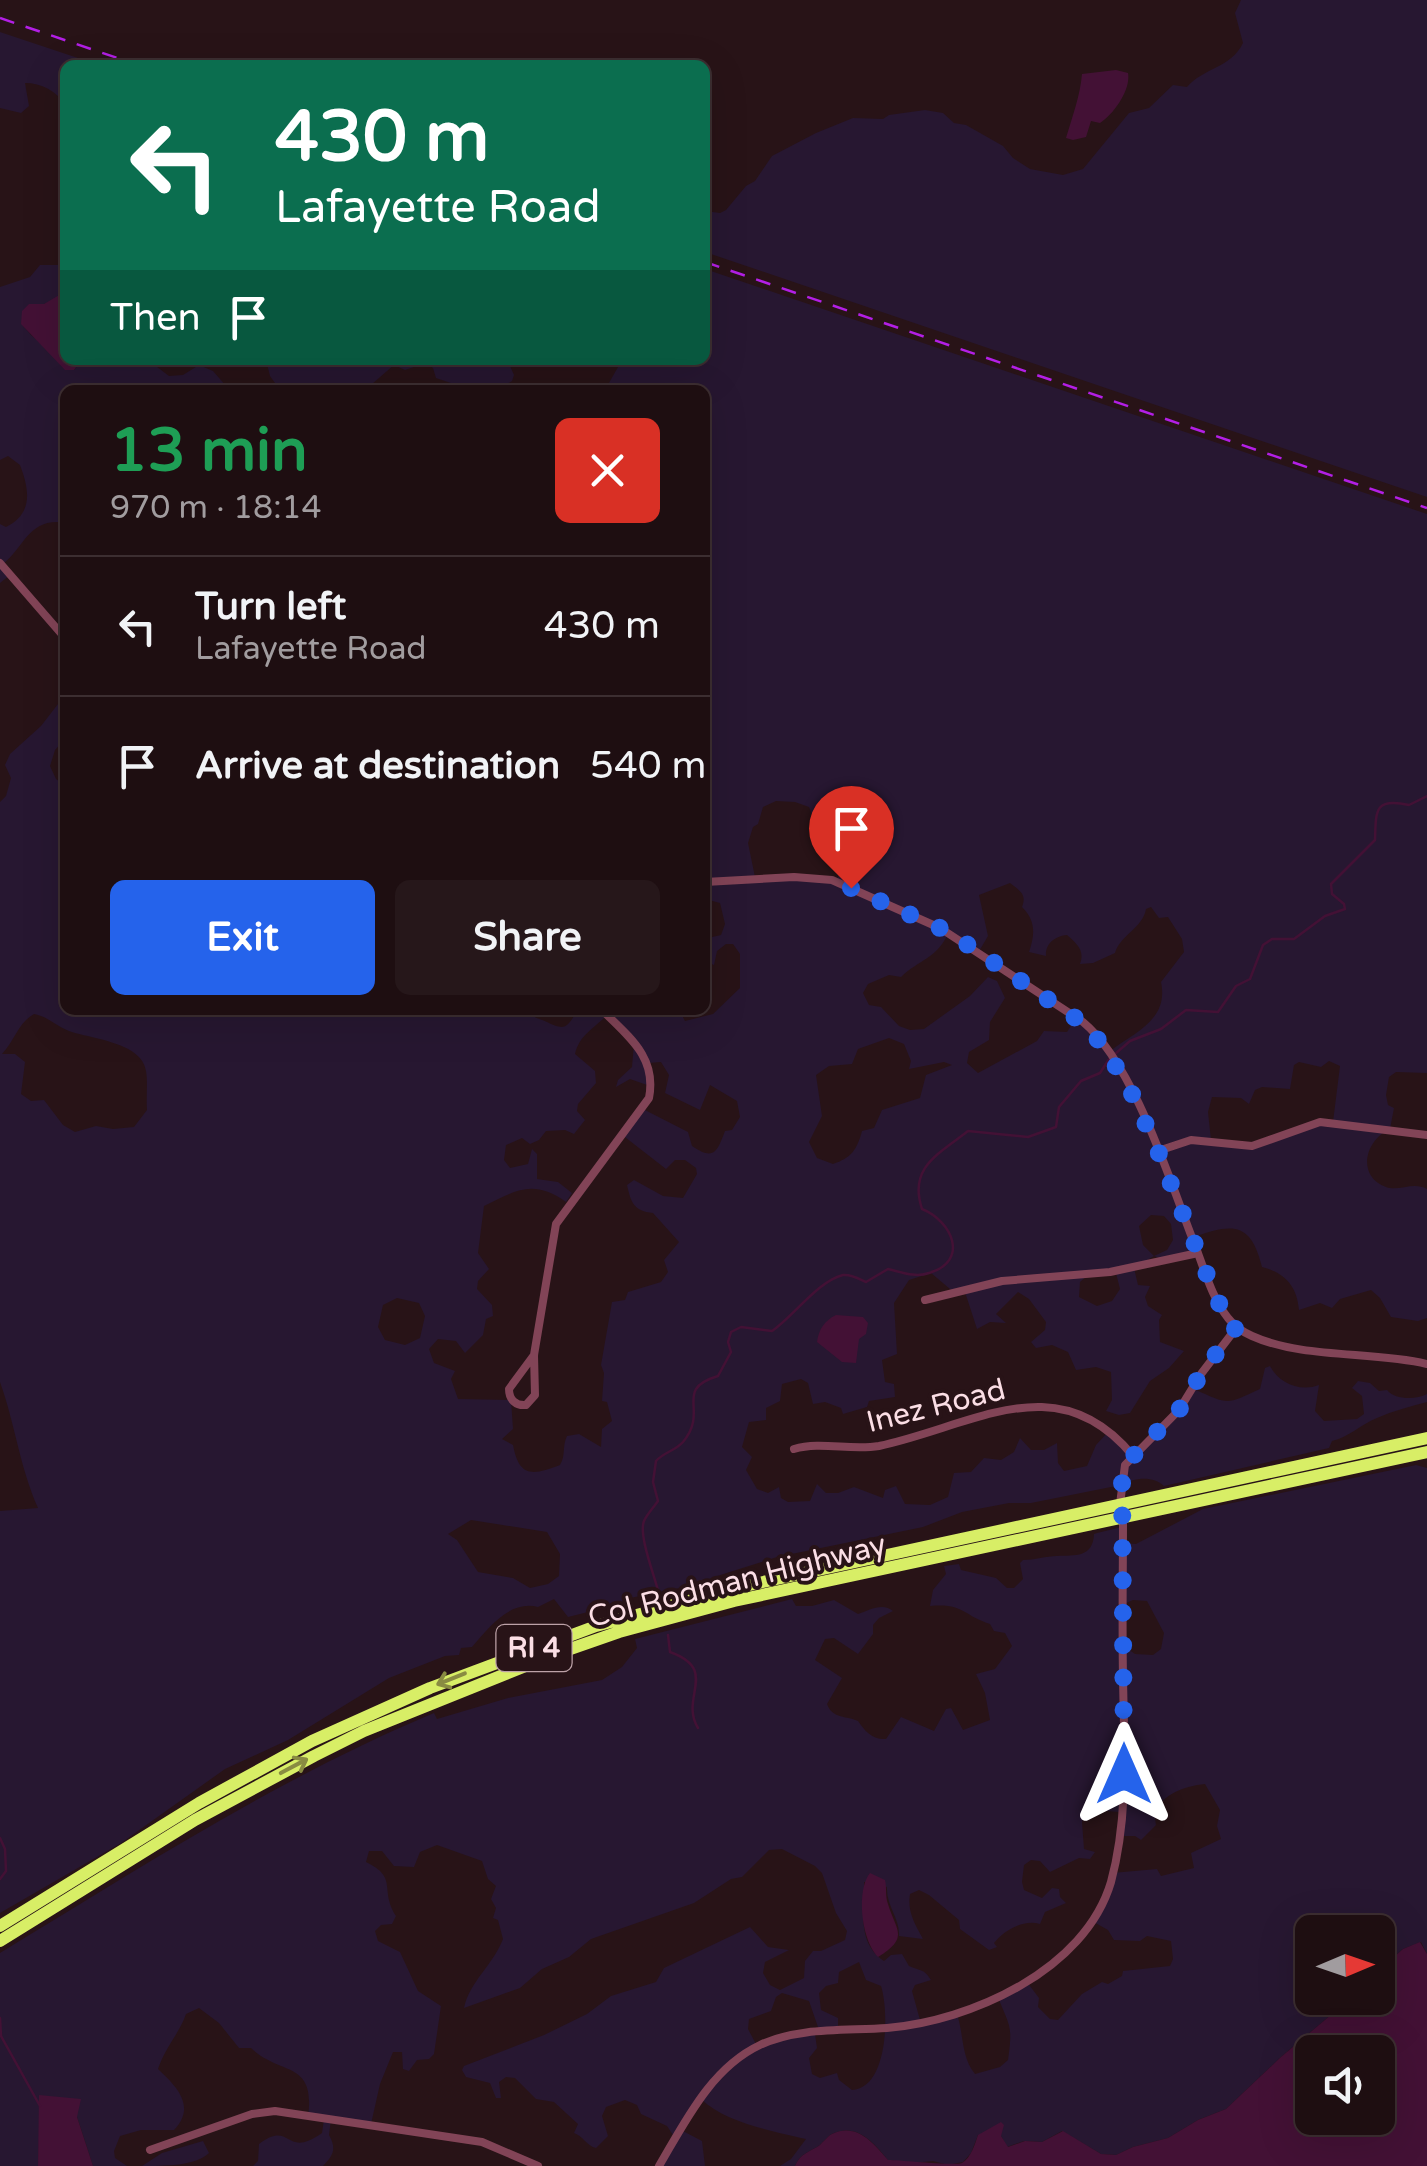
<!DOCTYPE html>
<html lang="en">
<head>
<meta charset="utf-8">
<style>
	:root { --surface:#1e0e11; --page:#26171a; --text:#f1f3f6; --muted:#a19c9f; --line:#3c2e31; --accent:#2563eb }
	body { margin:0; font-family:"Varela Round",sans-serif; background:var(--page); color:var(--text); height:100vh; display:flex; flex-direction:column; font-size:38px; white-space:nowrap }
	* { box-sizing:border-box; margin:0 }
	p { font-size:32px; color:var(--muted) }
	.icon { flex:none; width:55px; height:55px; fill:none; stroke:currentColor; stroke-width:2; stroke-linecap:round; stroke-linejoin:round }
	.map { position:relative; flex:1; overflow:hidden }
	.drawer { position:absolute; left:60px; top:385px; width:650px; height:630px; display:flex; flex-direction:column; background:var(--surface); border-radius:15px; box-shadow:0 10px 40px #0002,0 0 0 2px var(--line) }
	.drawer>* { flex:none }
	.top-card { position:absolute; left:60px; top:60px; width:650px; height:305px; border-radius:15px; box-shadow:0 10px 40px #0002,0 0 0 2px var(--line); background:#0b6e4f; color:#fff; overflow:hidden }
	.needle { width:65px; rotate:88deg }
	.tools { position:absolute; left:1295px; top:1915px; display:grid; gap:20px }
	.tools a { display:grid; place-items:center; width:100px; height:100px; border-radius:15px; background:var(--surface); box-shadow:0 10px 40px #0002,0 0 0 2px var(--line); font-size:50px }
	.pin { position:absolute; display:grid; place-items:center; width:85px; height:85px; color:#fff; margin:-102px -42px; border-radius:50% 50% 50% 0; rotate:-45deg; box-shadow:0 0 10px #0007 }
	.pin .icon { rotate:45deg }
	.me { position:absolute; width:110px; margin:-55px; rotate:0deg; stroke-linejoin:round; filter:drop-shadow(0 0 8px #0008) }
	.turn { display:flex; align-items:center; gap:35px; height:210px; padding:0 50px; font-size:45px }
	.turn .icon { width:130px; height:130px; stroke-width:2.5 }
	.turn b { display:block; font-size:70px; line-height:85px }
	.then { display:flex; align-items:center; height:95px; padding:0 50px; background:#0003; gap:20px; font-size:38px }
	.round { display:grid; place-items:center; flex:none; width:105px; height:105px; border-radius:15px; background:var(--page) }
	.overview { display:flex; align-items:center; justify-content:space-between; height:170px; padding:0 50px }
	h1 { font-size:60px; font-weight:700; line-height:75px; color:#1e9e55 }
	.button { display:flex; gap:20px; margin-top:auto; padding:20px 50px }
	.button a { flex:1; height:115px; border-radius:15px; background:var(--accent); color:#fff; font-size:40px; font-weight:700; line-height:115px; text-align:center }
	.button a+a { background:var(--page); color:var(--text) }
	ul { padding:0; list-style:none }
	li { display:flex; align-items:center; gap:30px; height:140px; padding:0 50px; border-top:2px solid var(--line) }
	li div { flex:1 }
	li b { display:block; font-size:38px }
	li em { font-style:normal }
	.map>svg:first-child { display:block }
	.green { fill:#271731; fill-rule:evenodd }
	.water { fill:#431135; fill-rule:evenodd }
	.lines { fill:none; stroke-linecap:round; stroke-linejoin:round }
	.stream { stroke:#431135; stroke-width:2.5 }
	.minor { stroke:#824457; stroke-width:8 }
	.highway { stroke:#d8ee66; stroke-width:12 }
	.rail { stroke:#b31fe6; stroke-width:2.5; stroke-dasharray:15 12; stroke-linecap:butt }
	.oneway { stroke:#898b42 }
	.route { stroke:#2563eb; stroke-width:18; stroke-dasharray:0 32.4 }
	.labels { text-anchor:middle; dominant-baseline:central; stroke-width:8; stroke-linejoin:round; paint-order:stroke }
	.shield { fill:#281317; stroke:#bca1a7; stroke-width:2.5 }
	.shield-label { font-size:28px; font-weight:bold; fill:#fbdee5 }
	.street-label { font-size:30px; fill:#fbdee5; stroke:#281317 }
</style>
</head>
<body>
<div class="map">
<svg width="1427" height="2166" viewBox="0 0 1427 2166">
	<rect width="100%" height="100%" fill="#281317"/>
	<!-- green -->
	<path class="green" d="M1241,0H1427V497L705,252V211L720,213L726,210L746,186L755,181L772,156L816,133L853,118L883,119L889,115L925,110L943,113L954,123L966,125L1003,146L1013,158L1030,169L1063,175L1083,169L1129,113L1149,108L1173,85L1187,87C1203,68 1231,68 1243,43L1235,13Z
		M0,32L99,65H65V105C57,91 41,83 25,83L29,106L21,113L0,108Z
		M40,265H65V295L44,304L21,323L31,335L74,370L81,360H148L169,376L183,375L199,365L213,371L226,386L224,390H65V529L59,522C28,521 24,547 3,564L10,575L0,583V524L6,527C34,513 29,489 20,465L8,456L0,460V287L30,277Z
		M705,269L1427,514V1073L1396,1072L1389,1077L1386,1095L1388,1105L1394,1108L1390,1129C1365,1140 1356,1176 1386,1187C1399,1192 1413,1181 1427,1189V1318L1418,1321L1391,1317L1380,1298L1371,1290L1340,1299L1332,1308L1320,1303L1299,1310C1297,1286 1285,1273 1262,1267C1251,1222 1233,1223 1194,1237L1197,1249L1165,1260L1154,1256L1134,1268L1138,1285L1150,1286L1145,1297L1148,1306L1162,1315L1159,1320L1160,1342L1184,1351L1169,1368L1150,1381L1130,1413L1119,1415L1106,1411L1112,1400L1111,1372L1096,1367L1076,1370L1068,1352L1052,1345L1036,1348L1031,1342L1045,1330L1046,1322L1029,1299L1018,1292L996,1314L1006,1323L990,1322L977,1329L965,1292L956,1294L931,1273L909,1280L894,1303L897,1354L882,1360L885,1382L894,1384L895,1397L869,1401L867,1407L843,1414L841,1408L825,1402L813,1404L808,1383L801,1379L782,1384L780,1401L766,1408V1420L749,1422L742,1447L752,1457L746,1470L757,1489L768,1493L779,1487L781,1498L788,1502L810,1501L817,1484L826,1493H838L854,1487L883,1498L885,1490L896,1486L905,1504L930,1505L948,1497L954,1473L971,1472L984,1458L1001,1460L1014,1452L1020,1438L1031,1450H1044L1057,1443L1058,1463L1064,1471L1087,1466L1096,1445L1109,1431L1133,1454L1194,1389C1231,1406 1226,1404 1260,1389L1265,1368L1270,1366C1279,1384 1301,1392 1319,1385L1315,1411L1324,1421L1357,1419L1364,1414L1362,1396L1352,1388L1358,1381L1370,1383L1379,1391L1387,1390C1395,1400 1416,1400 1427,1394V1402C1411,1406 1393,1411 1377,1418C1360,1425 1349,1437 1332,1441L1329,1448L1164,1486C1153,1475 1133,1478 1121,1485L1031,1503H1009L962,1512L923,1527L777,1557L714,1577L709,1582L630,1598L620,1604L568,1617L554,1599L538,1607C510,1600 489,1627 472,1647L461,1648L459,1655L445,1656L389,1678L288,1740L225,1769L121,1843L0,1913V1511L38,1508C20,1468 15,1424 0,1382V802L6,796L11,778L5,765L10,754L41,726L65,695V739L55,750L50,766L56,779L65,786V1010H526C533,1018 538,1018 547,1022C567,1032 567,1026 578,1010H679L685,1021L713,1014L740,988V954L733,944H726L717,951L714,965L705,961L708,938L721,935L725,924L720,903L705,899V664L710,660L712,636L705,603V390H605L622,360H705ZM776,801L795,802L809,807L815,822L835,827L843,853L837,881L755,877L748,843L753,827L758,824L763,807ZM1010,883C1020,891 1027,894 1022,907C1036,921 1035,934 1029,952L1046,956C1045,943 1056,936 1067,935C1077,944 1085,950 1080,964L1093,963L1115,953C1120,935 1143,928 1146,909L1151,907L1159,918L1168,917L1182,939L1184,952L1161,982C1169,1020 1135,1032 1110,1051L1076,1018L1067,1032L1044,1031L1037,1041L978,1073L967,1063L969,1052L989,1040L990,1022L1005,998L997,981L988,977L970,996L924,1029L910,1030L899,1026L881,1007L869,1005L863,993L868,984L889,975L901,977C920,959 934,960 947,936L978,953L988,936L979,895ZM34,1014C49,1017 56,1026 69,1031C91,1039 142,1042 146,1071C148,1083 146,1097 147,1110L134,1127L113,1129L96,1126L75,1132L63,1125L44,1100L31,1101L21,1094L25,1062L15,1054H2C15,1040 18,1023 34,1014ZM605,1017L634,1044L632,1067L618,1080L616,1087L630,1079L647,1085V1063L661,1062L669,1075L665,1093L700,1110L710,1085L737,1101L740,1117L732,1130L725,1131C717,1152 714,1161 692,1146L688,1132L641,1108L621,1134L666,1169L675,1160H685L696,1168L697,1174L683,1198L663,1196L634,1180L627,1185C631,1203 634,1211 653,1213L679,1242L664,1260L668,1272L661,1282L628,1292L625,1300L612,1302L601,1365L604,1373L602,1401L607,1402L612,1421L602,1429L601,1447L579,1434L567,1436C562,1446 566,1455 560,1465C532,1476 519,1477 513,1445L502,1439L513,1429L511,1400L458,1399L451,1379L455,1371L434,1363L429,1349L438,1339L456,1341L465,1353L483,1335L486,1319L493,1316L492,1305L477,1289L478,1281L489,1269L478,1253L484,1206C517,1190 533,1179 566,1202L572,1193L558,1182L537,1179V1154L532,1149L528,1164L510,1168L504,1160L506,1145L522,1138L530,1144L539,1140L546,1131L565,1130L574,1134L585,1120L577,1111L578,1104L596,1083L595,1071L575,1054C579,1036 593,1029 605,1017ZM889,1038L904,1044L911,1061L909,1069L944,1062L952,1065L926,1075L920,1098L882,1110L874,1128L862,1131C857,1150 851,1158 833,1164L817,1158L809,1142L822,1116L816,1075L829,1066L852,1064L858,1049ZM1329,1061L1340,1066L1333,1122L1250,1146L1211,1140L1208,1112L1212,1097L1241,1098L1249,1104L1255,1090L1262,1087L1290,1089L1294,1065L1299,1062L1321,1067ZM1151,1215L1164,1216L1171,1224L1173,1240L1167,1250L1154,1256L1143,1245L1139,1226ZM1116,1273L1120,1289L1112,1301L1097,1306L1079,1297L1080,1282L1089,1274ZM397,1298L419,1303L425,1316L420,1338L405,1345L385,1340L378,1327L383,1305ZM471,1520L547,1532L560,1554L559,1576L548,1584L530,1588L513,1578L478,1572L457,1540L448,1534Z
		M266,360H519L510,366L514,375L512,381C487,396 462,387 436,378L433,368L426,363L405,370L394,365L365,390H280L270,376Z
		M1416,1465L1427,1468V1954L1421,1942L1403,1949L1378,1971V1932H1312V1998H1351L1281,2057L1226,2109L1198,2120L1168,2138L1133,2147L1116,2155L1101,2154L1062,2131L1042,2142L1024,2141L1007,2147L1001,2136L978,2135L971,2153L963,2162L948,2165L933,2161L912,2163L888,2160C874,2143 857,2122 832,2134C829,2135 822,2143 820,2145C808,2153 801,2153 795,2166H780L791,2159L806,2139C774,2132 725,2122 702,2100L681,2130L702,2141L705,2166H659L675,2138L667,2126L641,2114L637,2105L625,2100L606,2107L602,2116L608,2136L596,2148C587,2146 583,2136 574,2133L578,2124L554,2102L536,2099L515,2078L506,2077L499,2082L501,2098H496L490,2083L466,2077L462,2070L464,2066L544,2035L587,2014L611,1996L656,1982L664,1968L750,1927L768,1947L789,1950L765,1962L763,1973L770,1985L780,1990L804,1978L805,1961L813,1951H821L845,1940L847,1931L836,1913L822,1873L815,1866L782,1849L769,1850L742,1877L731,1879L694,1903L591,1939L569,1957L542,1969L520,1988L464,2008C470,1981 493,1965 503,1939L498,1920L493,1918L496,1908L491,1899L496,1886L488,1879L482,1861L437,1845L420,1852L414,1867L394,1866L382,1851H369L366,1862C399,1878 379,1889 396,1916L392,1924L381,1925L375,1931L378,1941L400,1952L418,1991L441,2006L434,2054L429,2059L417,2060L409,2071L403,2069L402,2052H393L380,2084L371,2124L331,2119L329,2135C337,2149 333,2156 323,2166H253L258,2161L259,2144C292,2119 284,2160 322,2133L324,2119L308,2116C316,2060 280,2076 251,2048H239L219,2023L199,2008L186,2014C179,2034 166,2046 158,2069C176,2086 197,2106 174,2130H141L120,2136L114,2151L115,2158L127,2166H93L77,2117L40,2114L38,2166H0V1953C141,1867 281,1777 434,1713L437,1719L508,1698L602,1680L622,1667L637,1648L635,1639L792,1599L796,1606H812L834,1600L858,1614C869,1610 883,1602 893,1611L879,1618L873,1625V1634L858,1654L834,1638L825,1639L815,1660L842,1678L827,1704C832,1719 848,1716 858,1721C865,1731 872,1740 886,1739L901,1717L934,1731L946,1709L951,1708L963,1730L990,1720L985,1693L976,1674L995,1669L1012,1646L1005,1633L994,1631L990,1624C962,1615 964,1603 930,1606L933,1590L946,1574L944,1566L959,1564L961,1570L996,1578L1007,1588H1014L1023,1579L1020,1563L1023,1560C1035,1560 1046,1556 1057,1556C1075,1555 1093,1558 1094,1534L1097,1533L1122,1527L1124,1543L1136,1544L1203,1509ZM1133,1600L1147,1601L1164,1633L1161,1649L1153,1655L1135,1654L1124,1646V1604ZM1205,1784L1220,1810L1217,1826L1221,1839L1191,1853L1194,1868L1161,1876L1157,1869L1112,1873L1092,1921L1108,1930L1114,1940L1140,1941L1147,1936L1171,1941L1173,1959L1170,1966L1123,1971L1122,1976L1108,1984L1102,1982L1082,1994L1058,2020L1050,2019L1038,2007L1039,1998L1027,1982L998,1997C1010,2028 1013,2025 1008,2060L1000,2067L975,2074C961,2057 964,2035 957,2014L920,2020L912,1991L915,1985L931,1980C924,1968 919,1971 909,1966L902,1954L891,1955L884,1961C856,1942 865,1912 864,1882L887,1887C886,1906 900,1918 899,1936L923,1939C915,1924 907,1912 910,1894L919,1890L929,1895L959,1920L960,1929L989,1950L997,1947L994,1943C1004,1930 1024,1919 1040,1924L1045,1912L1066,1903L1060,1897L1059,1889L1052,1888L1042,1898L1024,1890L1022,1882L1024,1865L1031,1860L1040,1861L1050,1872L1079,1858L1090,1859L1095,1852L1084,1849L1082,1822L1086,1813L1092,1810L1120,1812L1118,1836H1135L1141,1840L1156,1825C1150,1798 1183,1786 1205,1784ZM859,1962L866,1980L881,1986C889,2010 889,2088 852,2090L839,2080L837,2073L820,2078L812,2074L809,2058L817,2048L815,2034L782,2037L757,2046L748,2029L749,2019L771,2011L776,1997L782,1993L809,2001L819,2030L838,2031V2018L821,2010L819,1993L826,1986L838,1983L839,1972Z
		M203,2141L209,2153C196,2166 164,2166 142,2166L162,2153Z"/>
	<!-- water -->
	<path class="water" d="M1116,70L1128,73C1131,90 1114,114 1100,123L1091,121L1086,137L1073,140L1066,138C1072,117 1080,97 1082,74Z
		M61,294L65,295V360H81L74,370H65L21,324L22,311L29,304H44Z
		M836,1315L863,1317L868,1323L866,1334L859,1339L856,1363L842,1362L817,1342C819,1329 824,1321 836,1315Z
		M870,1873L885,1880C887,1888 885,1896 888,1904C896,1931 910,1937 878,1957C861,1940 856,1890 870,1873Z
		M1420,1942L1427,1954V2166H795C801,2153 808,2153 820,2145C822,2143 829,2135 832,2134C857,2122 874,2144 888,2160C902,2160 952,2166 962,2163C971,2158 975,2144 978,2135L1001,2122L1004,2125L1001,2136L1008,2147L1025,2141L1042,2142L1063,2131L1101,2154L1116,2155L1133,2147L1168,2138L1198,2120L1226,2109L1281,2057L1351,1998H1378V1971L1403,1949ZM1312,2052H1378V2118H1312Z
		M39,2095L81,2099L77,2117L93,2166H38Z"/>
	<g class="lines">
		<!-- stream -->
		<path class="stream" d="M1115,1054L1130,1041L1161,1029L1186,1010L1218,1012L1236,986L1250,979L1263,945L1272,939H1294L1325,916L1345,909L1344,904L1332,894L1331,884L1375,840C1376,811 1374,797 1409,805L1427,796
			M660,1598C656,1579 638,1536 644,1521C647,1514 654,1507 658,1501L653,1482L656,1461C664,1452 675,1451 683,1442C710,1410 672,1390 718,1376L731,1352L728,1342L731,1332L741,1327L772,1331C793,1317 818,1281 843,1275C852,1274 859,1279 866,1282L888,1269C901,1272 916,1278 929,1273C970,1261 952,1221 922,1209C908,1167 939,1154 968,1131L1028,1137L1056,1127L1059,1107L1081,1081L1100,1073L1109,1059
			M668,1635L670,1652C720,1670 679,1697 698,1728
			M0,1838L5,1849L6,1871L0,1879
			M0,2018L1,2036L40,2106"/>
		<!-- minor -->
		<path class="minor" d="M0,563L65,638
			M705,882L794,877L832,880L940,928L1083,1022C1135,1065 1171,1185 1196,1248C1205,1271 1212,1298 1228,1318C1234,1326 1243,1332 1252,1336C1303,1359 1372,1351 1427,1364
			M1158,1151L1191,1140L1252,1146L1320,1122L1427,1135
			M925,1300L1002,1281L1110,1272L1198,1253
			M534,1355L509,1389C509,1400 516,1406 526,1405L535,1395L534,1355L556,1224L649,1098C657,1057 629,1037 602,1010
			M794,1449C821,1441 851,1451 879,1446C973,1426 1058,1364 1133,1456
			M1120,1504L1125,1465L1179,1410L1201,1374L1237,1327
			M150,2150L252,2114L275,2111L482,2142L538,2166
			M659,2166C685,2122 711,2068 760,2045C798,2027 846,2031 887,2028C971,2021 1085,1970 1111,1882C1129,1816 1124,1745 1123,1677C1122,1624 1123,1571 1123,1518"/>
		<!-- highway -->
		<path class="highway" d="M0,1926L199,1803L312,1741L430,1688L596,1626L740,1587L1427,1438
			M0,1941L195,1820L314,1756L364,1731L553,1655L619,1632L734,1601L1427,1452"/>
		<!-- rail -->
		<path class="rail" d="M0,18L138,65
			M705,262L1427,508"/>
	</g>
	<!-- one-way arrows -->
	<defs><path id="oneway-shaft" d="M-6 0H5M1.5-3L5.5 0L1.5 3" fill="none" stroke-width="1.6" stroke-linecap="round" stroke-linejoin="round" transform="scale(2.5)"/></defs>
	<g class="oneway">
		<use href="#oneway-shaft" transform="translate(451 1679) rotate(158)"/>
		<use href="#oneway-shaft" transform="translate(294 1766) rotate(-28)"/>
	</g>
	<g class="lines">
		<!-- route -->
		<path class="route" d="M851,888L940,928L968,945L1090,1028L1127,1083L1158,1151L1215,1295L1224,1313L1237,1326L1201,1374L1179,1410L1129,1460L1122,1474L1124,1774"/>
	</g>
	<g class="labels">
		<!-- shield labels -->
		<rect class="shield" x="496.5" y="1625" width="75" height="46" rx="8"/>
		<g class="shield-label">
			<text x="534" y="1648">RI 4</text>
		</g>
		<!-- street labels -->
		<g class="street-label">
			<text transform="translate(936 1406) rotate(-14)">Inez Road</text>
			<text transform="translate(737 1581) rotate(-14)">Col Rodman Highway</text>
		</g>
	</g>
</svg>
<div class="tools">
<a><svg class="needle" viewBox="-14 -14 28 28"><path d="M0-13l5 13h-10z" fill="#e53935"/><path d="M0 13l5-13h-10z" fill="#a19c9f"/></svg></a>
<a><svg class="icon" aria-label="sound" viewBox="0 0 24 24"><path d="M4 9h4l5-4v14l-5-4H4zM17 9q2 3 0 6"/></svg></a>
</div>
<div class="pin" style="left:851px;top:888px;background:#d93025"><svg class="icon" aria-label="arrive" viewBox="0 0 24 24"><path d="M6 21V4h12l-3 4 3 4H6"/></svg></div>
<svg class="me" style="left:1124px;top:1774px" viewBox="-20 -20 40 40"><path d="M0-17L14 15 0 8-14 15z" fill="#2563eb" stroke="#fff" stroke-width="4"/></svg>
<div class="top-card">
<div class="turn"><svg class="icon" aria-label="left" viewBox="0 0 24 24"><path d="M17 20v-9H6M10 6l-5 5 5 5"/></svg><div><b>430 m</b>Lafayette Road</div></div>
<div class="then">Then<svg class="icon" aria-label="arrive" viewBox="0 0 24 24"><path d="M6 21V4h12l-3 4 3 4H6"/></svg></div>
</div>
<section class="drawer">
<div class="overview"><div><h1>13 min</h1><p>970 m · 18:14</p></div><a class="round" style="background:#d93025;color:#fff"><svg class="icon" aria-label="close" viewBox="0 0 24 24"><path d="M6 6l12 12M18 6L6 18"/></svg></a></div>
<ul>
<li><svg class="icon" aria-label="left" viewBox="0 0 24 24"><path d="M17 20v-9H6M10 6l-5 5 5 5"/></svg><div><b>Turn left</b><p>Lafayette Road</p></div><em>430 m</em></li>
<li><svg class="icon" aria-label="arrive" viewBox="0 0 24 24"><path d="M6 21V4h12l-3 4 3 4H6"/></svg><div><b>Arrive at destination</b></div><em>540 m</em></li>
</ul>
<div class="button"><a>Exit</a><a>Share</a></div>
</section>
</div>
</body>
</html>
